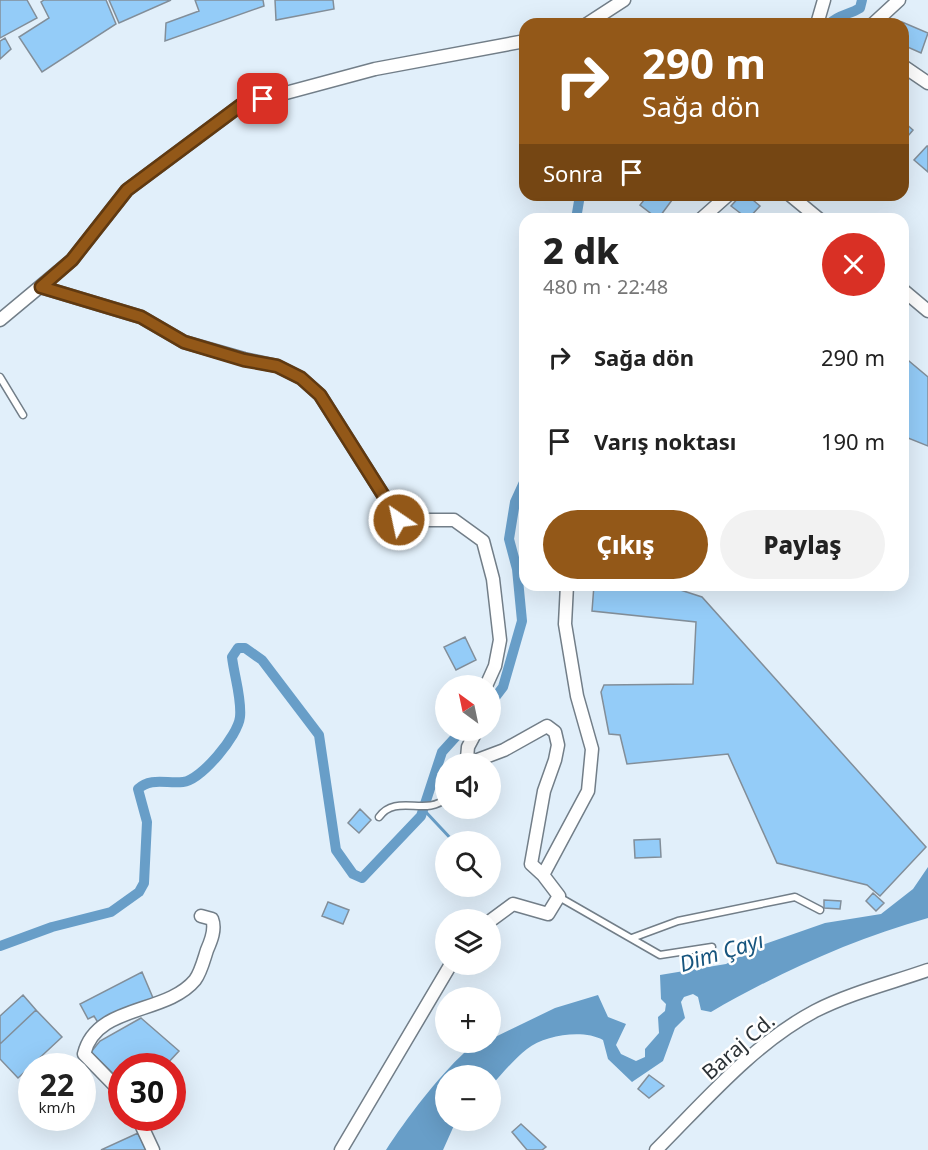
<!DOCTYPE html>
<html lang="tr">
<head>
<meta charset="utf-8">
<style>
	:root { --surface:#fff; --page:#f2f2f2; --text:#222; --muted:#767676; --accent:#935818 }
	body { margin:0; font-family:"Noto Sans",sans-serif; background:var(--page); color:var(--text); height:100vh; display:flex; flex-direction:column; font-size:22px; white-space:nowrap }
	* { box-sizing:border-box; margin:0 }
	p { font-size:20px; color:var(--muted) }
	.icon { flex:none; width:33px; height:33px; fill:none; stroke:currentColor; stroke-width:2; stroke-linecap:round; stroke-linejoin:round }
	.map { position:relative; flex:1; overflow:hidden }
	.panel { position:absolute; left:519px; top:213px; width:390px; height:378px; display:flex; flex-direction:column; background:var(--surface); border-radius:18px; box-shadow:0 6px 24px #0002 }
	.panel>* { flex:none }
	.banner { position:absolute; left:519px; top:18px; width:390px; height:183px; border-radius:18px; box-shadow:0 6px 24px #0002; background:#935818; color:#fff; overflow:hidden }
	.needle { width:39px; rotate:327deg }
	.buttons { position:absolute; left:435px; top:675px; display:grid; gap:12px }
	.buttons a { display:grid; place-items:center; width:66px; height:66px; border-radius:50%; background:var(--surface); box-shadow:0 6px 24px #0002; font-size:30px }
	.speed { position:absolute; left:18px; top:1053px; display:flex; gap:12px; font-size:30px; font-weight:700; text-align:center }
	.speed>* { display:grid; place-content:center; width:78px; height:78px; border-radius:50%; background:var(--surface); box-shadow:0 6px 24px #0002; line-height:1 }
	.speed small { font-size:15px; font-weight:400 }
	.speed .limit { border:9px solid #d22; background:#fff; color:#111 }
	.pin { position:absolute; display:grid; place-items:center; width:51px; height:51px; color:#fff; margin:-26px; border-radius:12px; box-shadow:0 3px 9px #0006 }
	.me { position:absolute; width:66px; margin:-33px; rotate:326deg; stroke-linejoin:round; filter:drop-shadow(0 0 4px #0008) }
	.turn { display:flex; align-items:center; gap:21px; height:126px; padding:0 24px; font-size:27px }
	.turn .icon { width:78px; height:78px; stroke-width:2.5 }
	.turn b { display:block; font-size:42px; line-height:51px }
	.then { display:flex; align-items:center; height:57px; padding:0 24px; background:#0003; gap:12px; font-size:22px }
	.round { display:grid; place-items:center; flex:none; width:63px; height:63px; border-radius:32px; background:var(--page) }
	.headline { display:flex; align-items:center; justify-content:space-between; height:102px; padding:0 24px }
	h1 { font-size:36px; font-weight:800; line-height:45px }
	.cta { display:flex; gap:12px; margin-top:auto; padding:12px 24px }
	.cta a { flex:1; height:69px; border-radius:36px; background:var(--accent); color:#fff; font-size:24px; font-weight:800; line-height:69px; text-align:center }
	.cta a+a { background:var(--page); color:var(--text) }
	ul { padding:0; list-style:none }
	li { display:flex; align-items:center; gap:18px; height:84px; padding:0 24px }
	li div { flex:1 }
	li b { display:block; font-size:22px }
	li em { font-style:normal }
	.map>svg:first-child { display:block }
	.water { fill:#689ec8 }
	.lines { fill:none; stroke-linecap:round; stroke-linejoin:round }
	.stream { stroke:#689ec8; stroke-width:3 }
	.canal { stroke:#689ec8; stroke-width:10 }
	.building { fill:#94ccf8; stroke:#828e99; stroke-width:1.5 }
	.lane-casing { stroke:#727e88; stroke-width:9 }
	.street-casing { stroke:#727e88; stroke-width:15 }
	.lane { stroke:#fff; stroke-width:6 }
	.street { stroke:#fff; stroke-width:12 }
	.route-casing { stroke:#603910; stroke-width:15 }
	.route { stroke:#935818; stroke-width:10 }
	.labels { text-anchor:middle; dominant-baseline:central; stroke-width:5; stroke-linejoin:round; paint-order:stroke }
	.street-label { font-size:21px; fill:#2c3236; stroke:#fff }
	.water-label { font-size:22px; font-style:italic; fill:#17557e; stroke:#fff }
</style>
</head>
<body>
<div class="map">
<svg width="928" height="1150" viewBox="0 0 928 1150">
	<rect width="100%" height="100%" fill="#e1effa"/>
	<!-- water -->
	<path class="water" d="M928,867V918C851,940 780,972 711,1012L701,1010L698,997L693,994L684,997L681,1002L685,1018L675,1028L663,1061L632,1082L608,1059L603,1040C583,1029 545,1035 527,1049C514,1059 502,1074 491,1086L490,1076H446V1120L456,1121L443,1150H386C406,1119 438,1077 465,1052C471,1046 482,1042 490,1042L491,1039L555,1008L598,995L608,1017L626,1024L616,1045L621,1054L636,1061L645,1057V1049L659,1033L658,1017L665,1011L666,1004L661,999L660,975L726,964L759,946L825,923L881,914L913,889Z"/>
	<g class="lines">
		<!-- stream -->
		<path class="stream" d="M424,810L454,842
			M490,879H491"/>
		<!-- canal -->
		<path class="canal" d="M829,24C839,14 849,15 860,8L862,0
			M576,219L580,195
			M490,704L503,687L522,621L517,569L509,539L515,502L525,480
			M0,946L52,927L111,912L139,892L144,883L147,822L138,789C151,777 167,784 183,782C201,780 238,736 240,717C242,699 234,675 232,657L238,648H245L262,660L319,735L336,850L353,874L362,878L421,816L442,752L462,730"/>
	</g>
	<!-- building -->
	<path class="building" d="M0,0H27L37,18L0,38Z
		M44,0H106L116,24L42,72L19,37L49,18L41,2Z
		M109,0H171L119,23Z
		M195,0H263L264,6L165,41L166,23L199,11Z
		M275,0H333L334,9L276,20Z
		M902,22L928,33L921,53L903,45Z
		M5,38L11,49L0,59V41Z
		M903,121L913,130L903,142Z
		M927,146H928V172L914,160Z
		M648,195H666L672,200L658,219L640,205Z
		M741,195H747L760,206L748,219L731,206Z
		M903,356L928,377V446L903,436Z
		M594,585H665L702,597L926,847L880,896L867,885L777,863L728,754L627,764L620,735L609,734L601,692L604,685L693,684L696,622L592,611Z
		M465,637L476,660L456,670L444,647Z
		M360,809L371,820L359,833L348,823Z
		M660,839L661,857L635,858L634,840Z
		M873,893L884,903L876,911L866,901Z
		M824,900L841,901L840,909L824,908Z
		M328,902L349,910L343,924L322,916Z
		M142,972L153,998L100,1026L94,1016L88,1019L80,1004Z
		M23,995L36,1010L0,1044V1016Z
		M36,1010L62,1037L18,1078L0,1059V1044Z
		M141,1018L179,1051L165,1066H122V1082L91,1052L100,1041Z
		M649,1075L664,1086L649,1098L638,1089Z
		M521,1124L546,1147L542,1150H527L512,1132Z
		M138,1133L146,1150H101Z"/>
	<g class="lines">
		<!-- lane casing -->
		<g class="lane-casing">
			<path id="lane" d="M0,377L23,415
				M379,817C396,793 427,817 446,798
				M559,897L660,955L712,947
				M632,938L678,921L795,897L820,910"/>
		</g>
		<!-- street casing -->
		<g class="street-casing">
			<path id="street" d="M587,24L624,0
				M817,24L824,0
				M873,24L899,0
				M903,66L928,83
				M790,195L819,219
				M701,219L728,195
				M41,287L141,317L184,342L244,359L277,366L301,378L320,395L399,520H454L483,541L493,579L500,640L495,666L486,686
				M903,290L928,311
				M0,320L72,260L127,190L241,105L375,69L525,41
				M477,730L468,747L467,758L472,762L504,750L547,726L555,732L558,745L555,760L544,791L531,864L543,875
				M490,921L513,904L548,914L559,896L543,875L588,791L592,749L577,696L565,624L567,585
				M122,1093L84,1054C96,1004 166,1015 195,980C201,972 204,959 207,950C211,941 216,929 212,919L201,916
				M138,1118L153,1150
				M341,1150L451,964
				M656,1150C705,1101 753,1044 815,1011C850,993 891,983 928,970"/>
		</g>
		<!-- lane -->
		<use href="#lane" class="lane"/>
		<!-- street -->
		<use href="#street" class="street"/>
	</g>
	<g class="lines">
		<!-- route casing -->
		<g class="route-casing">
			<path id="route" d="M263,99L241,105L127,190L72,260L41,287L141,317L184,342L244,360L277,366L301,378L320,395L399,520"/>
		</g>
		<!-- route -->
		<use href="#route" class="route"/>
	</g>
	<g class="labels">
		<!-- street labels -->
		<g class="street-label">
			<text transform="translate(738 1046) rotate(-41)">Baraj Cd.</text>
		</g>
		<!-- water labels -->
		<g class="water-label">
			<text transform="translate(721 951) rotate(-17)">Dim Çayı</text>
		</g>
	</g>
</svg>
<div class="buttons">
<a><svg class="needle" viewBox="-14 -14 28 28"><path d="M0-13l5 13h-10z" fill="#e53935"/><path d="M0 13l5-13h-10z" fill="#767676"/></svg></a>
<a><svg class="icon" aria-label="sound" viewBox="0 0 24 24"><path d="M4 9h4l5-4v14l-5-4H4zM17 9q2 3 0 6"/></svg></a>
<a><svg class="icon" aria-label="search" viewBox="0 0 24 24"><circle cx="10" cy="10" r="6"/><path d="M15 15l6 6"/></svg></a>
<a><svg class="icon" aria-label="layers" viewBox="0 0 24 24"><path d="M12 4l9 5-9 5-9-5zM3 14l9 5 9-5"/></svg></a>
<a>+</a>
<a>−</a>
</div>
<div class="speed"><div>22<small>km/h</small></div><div class="limit">30</div></div>
<div class="pin" style="left:263px;top:99px;background:#d93025"><svg class="icon" aria-label="arrive" viewBox="0 0 24 24"><path d="M6 21V4h12l-3 4 3 4H6"/></svg></div>
<svg class="me" style="left:399px;top:520px" viewBox="-20 -20 40 40"><circle r="17" fill="#935818" stroke="#fff" stroke-width="3"/><path d="M0-11L8 9 0 5-8 9z" fill="#fff"/></svg>
<div class="banner">
<div class="turn"><svg class="icon" aria-label="right" viewBox="0 0 24 24"><path d="M7 20v-9h11M14 6l5 5-5 5"/></svg><div><b>290 m</b>Sağa dön</div></div>
<div class="then">Sonra<svg class="icon" aria-label="arrive" viewBox="0 0 24 24"><path d="M6 21V4h12l-3 4 3 4H6"/></svg></div>
</div>
<section class="panel">
<div class="headline"><div><h1>2 dk</h1><p>480 m · 22:48</p></div><a class="round" style="background:#d93025;color:#fff"><svg class="icon" aria-label="close" viewBox="0 0 24 24"><path d="M6 6l12 12M18 6L6 18"/></svg></a></div>
<ul>
<li><svg class="icon" aria-label="right" viewBox="0 0 24 24"><path d="M7 20v-9h11M14 6l5 5-5 5"/></svg><div><b>Sağa dön</b></div><em>290 m</em></li>
<li><svg class="icon" aria-label="arrive" viewBox="0 0 24 24"><path d="M6 21V4h12l-3 4 3 4H6"/></svg><div><b>Varış noktası</b></div><em>190 m</em></li>
</ul>
<div class="cta"><a>Çıkış</a><a>Paylaş</a></div>
</section>
</div>
</body>
</html>
